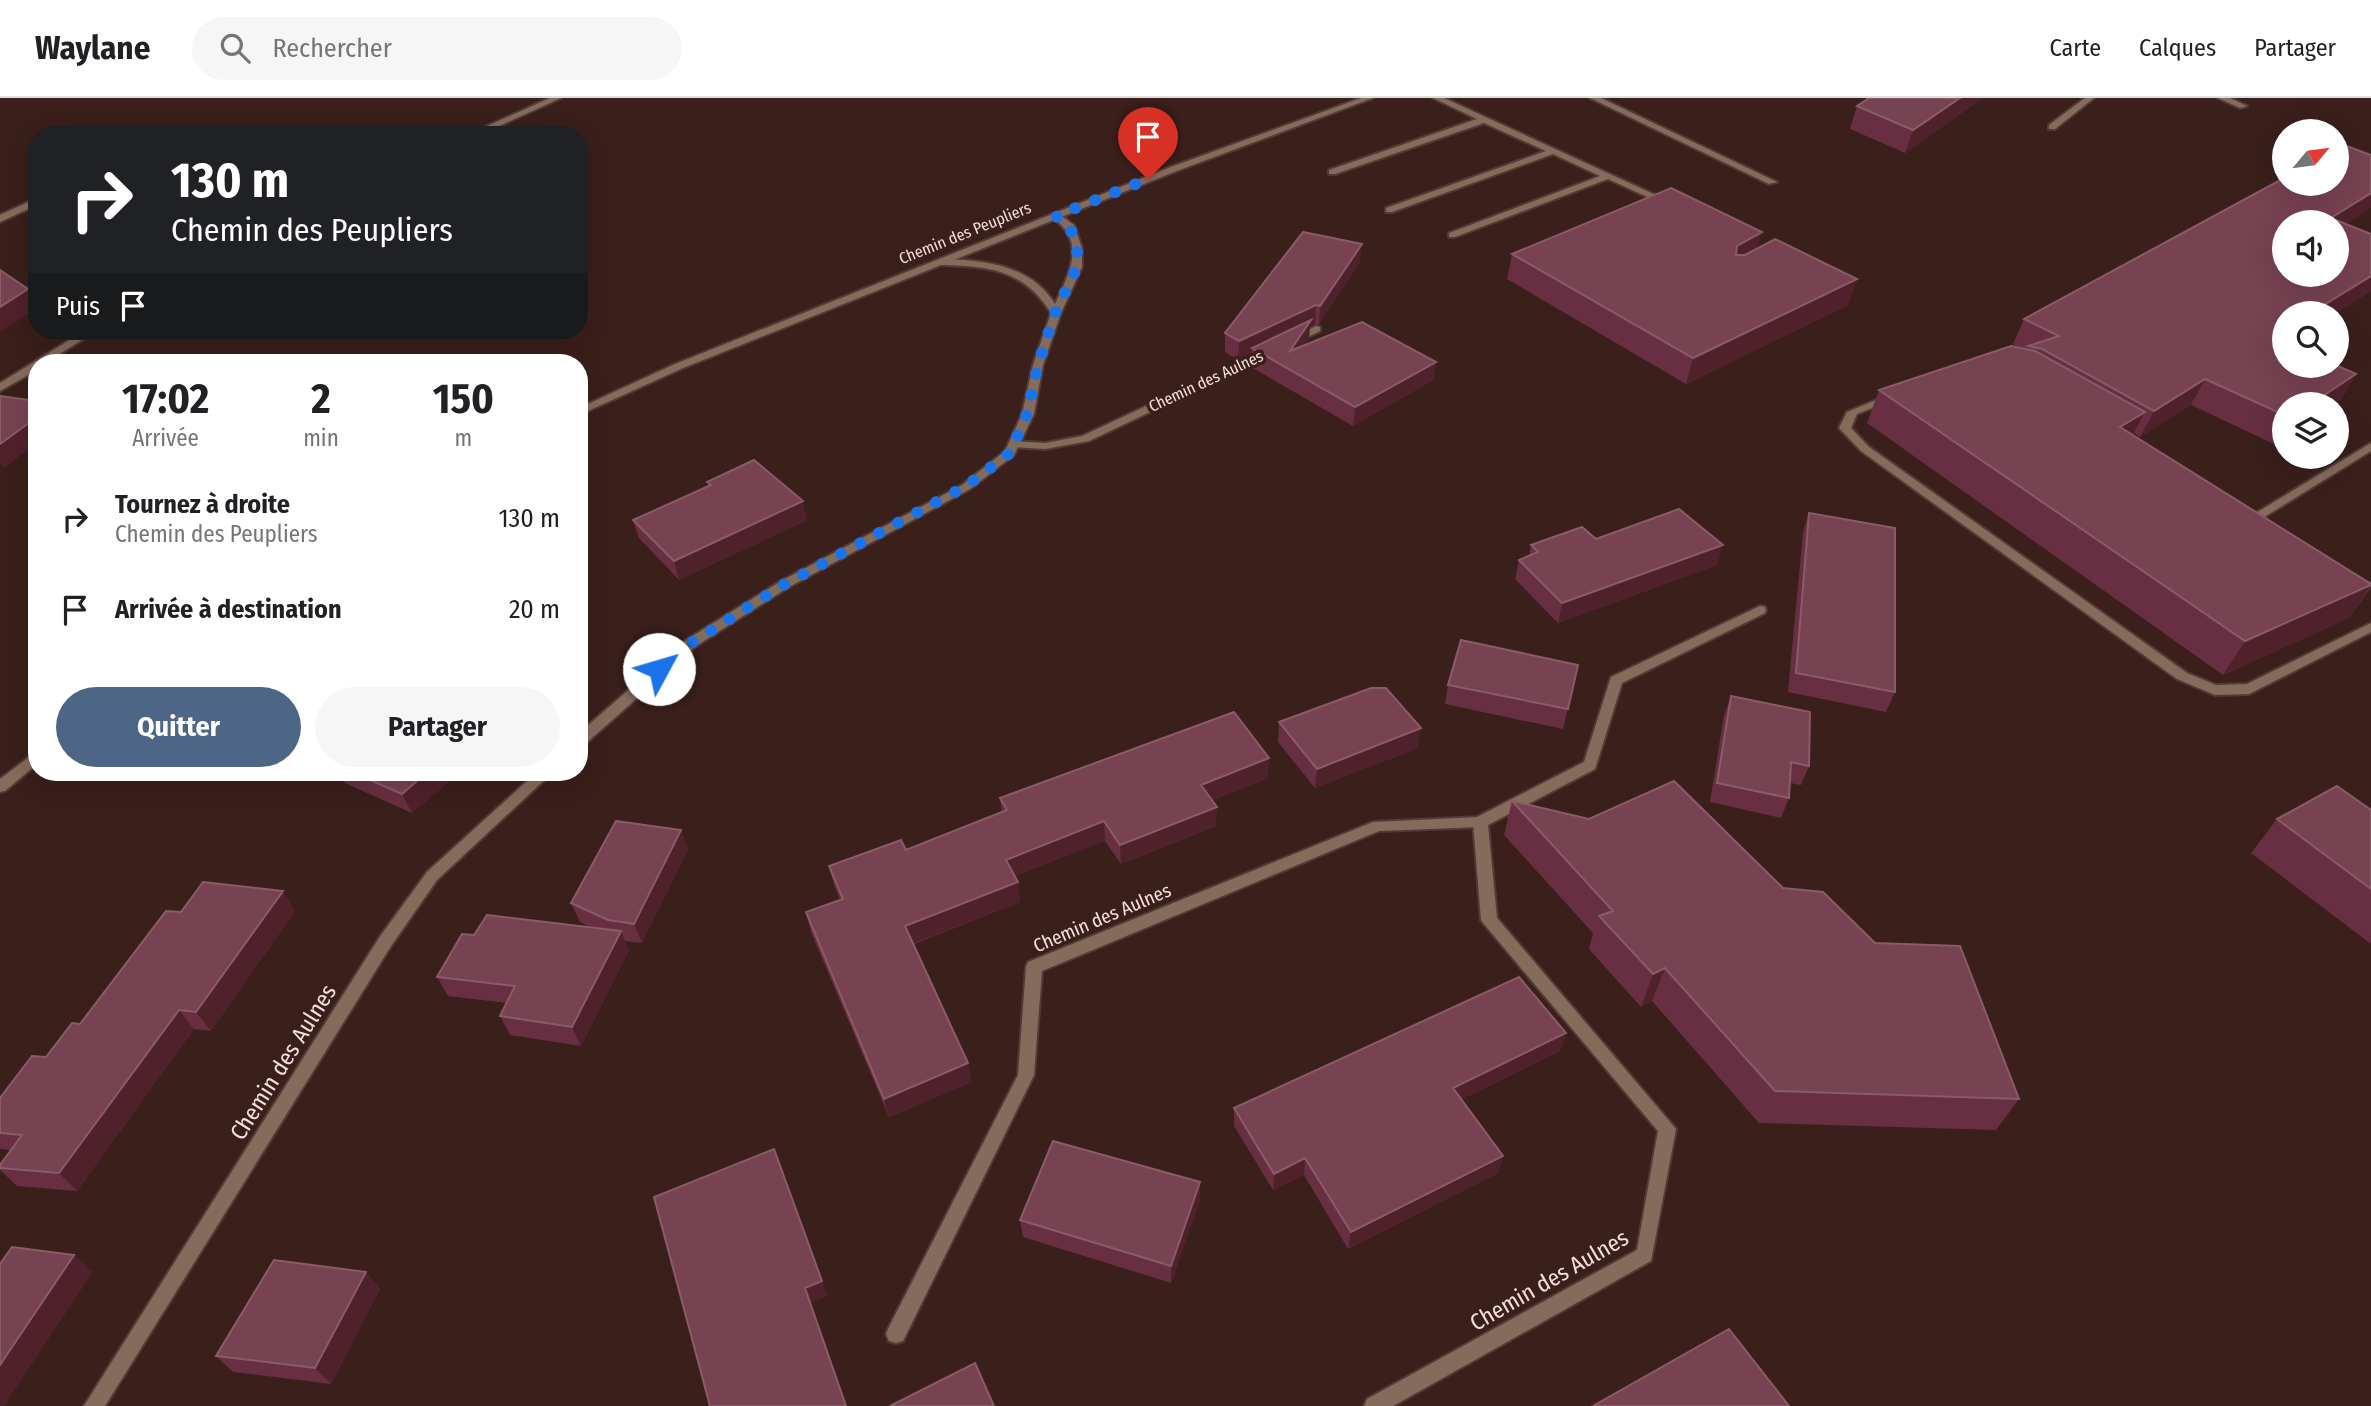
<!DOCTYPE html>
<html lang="fr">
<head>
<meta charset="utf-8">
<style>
	:root { --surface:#fff; --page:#f6f6f6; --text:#202124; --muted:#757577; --line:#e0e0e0; --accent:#4e6685 }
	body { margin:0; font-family:"Fira Sans Condensed",sans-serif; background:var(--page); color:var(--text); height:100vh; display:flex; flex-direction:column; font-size:26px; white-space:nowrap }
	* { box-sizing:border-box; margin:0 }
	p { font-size:23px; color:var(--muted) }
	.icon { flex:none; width:38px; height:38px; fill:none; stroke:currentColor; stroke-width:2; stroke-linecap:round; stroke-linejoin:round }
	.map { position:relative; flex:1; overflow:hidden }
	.details { position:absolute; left:28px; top:256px; width:560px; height:427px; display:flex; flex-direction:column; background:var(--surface); border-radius:28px; box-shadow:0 7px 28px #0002 }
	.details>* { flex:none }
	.banner { position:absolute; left:28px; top:28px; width:560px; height:214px; border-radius:28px; box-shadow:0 7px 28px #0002; background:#202124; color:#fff; overflow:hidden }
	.needle { width:46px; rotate:61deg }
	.fabs { position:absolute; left:2272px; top:21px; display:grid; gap:14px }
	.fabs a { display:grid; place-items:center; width:77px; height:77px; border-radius:50%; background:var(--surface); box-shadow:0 7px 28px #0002; font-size:35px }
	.pin { position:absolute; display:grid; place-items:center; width:60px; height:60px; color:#fff; margin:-72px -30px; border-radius:50% 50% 50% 0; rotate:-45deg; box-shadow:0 0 7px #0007 }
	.pin .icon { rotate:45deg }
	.me { position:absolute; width:77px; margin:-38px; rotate:51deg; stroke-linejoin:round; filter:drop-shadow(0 0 5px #0008) }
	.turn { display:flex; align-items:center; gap:24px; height:147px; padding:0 28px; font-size:32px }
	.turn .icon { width:91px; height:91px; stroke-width:2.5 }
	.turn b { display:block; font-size:49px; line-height:60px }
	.then { display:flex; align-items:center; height:66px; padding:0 28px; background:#0003; gap:14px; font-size:26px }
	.eta { display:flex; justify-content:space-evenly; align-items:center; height:119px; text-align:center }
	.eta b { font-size:42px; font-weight:700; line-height:49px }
	.action { display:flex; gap:14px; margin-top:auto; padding:14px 28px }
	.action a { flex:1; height:80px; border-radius:42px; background:var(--accent); color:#fff; font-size:28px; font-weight:700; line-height:80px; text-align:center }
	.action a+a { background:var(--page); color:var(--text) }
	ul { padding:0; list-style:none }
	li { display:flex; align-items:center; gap:21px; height:91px; padding:0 28px }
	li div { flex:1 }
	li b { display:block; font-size:26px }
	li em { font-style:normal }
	header { display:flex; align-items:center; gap:42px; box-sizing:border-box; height:98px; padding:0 35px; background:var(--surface); border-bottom:2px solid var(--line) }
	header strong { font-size:33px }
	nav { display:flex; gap:38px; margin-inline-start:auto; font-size:24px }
	.search { width:490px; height:63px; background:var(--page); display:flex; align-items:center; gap:18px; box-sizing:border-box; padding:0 24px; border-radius:38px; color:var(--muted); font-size:26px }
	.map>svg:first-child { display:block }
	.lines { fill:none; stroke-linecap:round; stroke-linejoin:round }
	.service-casing { stroke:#543a36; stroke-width:4 }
	.minor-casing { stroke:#543a36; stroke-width:4 }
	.tertiary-casing { stroke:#543a36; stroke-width:4 }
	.service { fill:#846c5c; fill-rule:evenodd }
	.minor { fill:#846c5c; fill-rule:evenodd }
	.tertiary { fill:#846c5c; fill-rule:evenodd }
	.wall { fill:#682f42 }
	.shaded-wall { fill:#4f212b }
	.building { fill:#774252; stroke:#8a5b68; stroke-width:2; fill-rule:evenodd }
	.route { stroke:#1a73e8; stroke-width:12; stroke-dasharray:0 21.6 }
	.labels { text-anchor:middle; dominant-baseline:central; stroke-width:7; stroke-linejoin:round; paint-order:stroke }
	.far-street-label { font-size:16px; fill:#f4e0dd; stroke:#3a1f1b }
	.street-label { font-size:19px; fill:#f4e0dd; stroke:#3a1f1b }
	.near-street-label { font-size:23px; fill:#f4e0dd; stroke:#3a1f1b }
</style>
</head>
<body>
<header>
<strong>Waylane</strong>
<div class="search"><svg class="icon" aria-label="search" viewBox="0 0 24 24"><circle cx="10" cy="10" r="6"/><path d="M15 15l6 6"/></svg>Rechercher</div>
<nav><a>Carte</a><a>Calques</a><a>Partager</a></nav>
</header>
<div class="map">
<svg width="2371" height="1308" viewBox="0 0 2371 1308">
	<rect width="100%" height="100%" fill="#3a1f1b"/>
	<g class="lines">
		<!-- service casing -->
		<g class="service-casing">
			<path id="service" d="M1433,0H1444L1673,105L1665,107L1608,81L1455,139H1449V135L1600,78L1553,56L1392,114H1386V110L1546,53L1484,25L1335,76H1329V72L1477,21Z
				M1590,0H1601L1777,84L1769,86Z
				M2085,0H2094L2055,31H2049V27Z
				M2218,0H2230L2247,8L2240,10Z
				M1316,228L1320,229V233L1298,244H1290L1289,242Z
				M1266,252L1270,253V257L1089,343L1045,351L1014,349L1008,346L1014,343L1045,345L1082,338Z
				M1891,296L1895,297V301L1857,316L1851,330L1869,349L2187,575L2216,587L2247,586L2371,525V534L2249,596L2215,597L2177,581L1861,353L1839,330L1847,314Z
				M2371,345V353L2261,421H2253L2251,418Z
				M1480,719L1485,720L1487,724L1485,728L1480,729L1379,733L1042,873L1034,977L903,1243L896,1245L889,1243L886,1236L889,1229L1018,977L1026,869L1028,864L1373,724Z"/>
		</g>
		<!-- minor casing -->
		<g class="minor-casing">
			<path id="minor" d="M550,0H561L479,37H467Z
				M37,100V107L0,124V117Z
				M1053,116H1059L1074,127L1082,150V169L1061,215L1043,267L1034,316L1014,357L970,391L789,489L696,548L584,647L579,648V635L686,542L781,483L962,387L1005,353L1022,316L1033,267L1051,215C1023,171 988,168 940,167L935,164L940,161C983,162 1030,166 1055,206C1069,176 1087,144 1053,120Z
				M84,233H96L47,264H37V272L0,293V285Z
				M1760,508L1765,509L1766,512L1765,515L1622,585L1595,671L1488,727L1497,820L1676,1031L1651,1163L1393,1308H1364L1367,1301L1637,1152L1658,1033L1484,826L1481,822L1473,724L1475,720L1584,664L1611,579Z
				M537,674H553L437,782L391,848L105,1308H84L379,840L427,774Z"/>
		</g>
		<!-- tertiary casing -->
		<g class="tertiary-casing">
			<path id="tertiary" d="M1361,0H1373L1174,74L683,270L579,317V310L675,266L1168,70Z
				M37,653V666L5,693L0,694V681Z"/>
		</g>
		<!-- service -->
		<use href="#service" class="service"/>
		<!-- minor -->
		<use href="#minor" class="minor"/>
		<!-- tertiary -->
		<use href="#tertiary" class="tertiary"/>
	</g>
	<!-- wall -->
	<path class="wall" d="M1869,0H1983L1905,55L1850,31L1857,8Z
		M2346,126L2371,136V193L2336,215H2284V268L2356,276L2341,302L2284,306V340L2274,346L2191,307L2140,339L2134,335L2133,337L2371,486V489L2349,520L2223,577L1867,325L1879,292L2022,251L2013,246L2024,221Z
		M1757,151L1857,181L1848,207L1686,286L1507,181L1512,156Z
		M1360,164L1319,226H1315L1310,228L1309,241L1305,247L1436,264L1433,282L1353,328L1251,269V255L1238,262L1225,254V235Z
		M707,384L807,422L679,482L639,440L633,422L708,388Z
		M1809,415L1895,594L1886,614L1788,594L1803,434Z
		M1596,441L1717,467L1558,525L1515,481L1519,462L1529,458L1531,447Z
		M1578,567L1563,631L1445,606L1448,587Z
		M1731,598L1809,668L1801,687L1790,685L1789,700L1781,720L1710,704L1724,617Z
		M1279,624L1418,650L1315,690L1278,644Z
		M338,674H460L412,715L345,685Z
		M1268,680L1212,702L1216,728L1121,766L1105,743L1015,778L1018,784L1020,804L914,846L972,984L889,1019L811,834L806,814L840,802L834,787L829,768L906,752L1002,714L1000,700Z
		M1512,703L1783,790L2019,1001L1996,1032L1759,1025L1652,903L1641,909L1589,851L1593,835L1504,737Z
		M2371,712V846L2251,755L2277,721Z
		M681,732L688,752L642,845L625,843L629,852L581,948L510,937L500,918L507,905L448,898L437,879L474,837L592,830L580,824L571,805Z
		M295,813L211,933L194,931L77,1093L17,1088L0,1072V1067L11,1052L0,1051V1000L46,959L80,926L181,814Z
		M1566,935L1560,953L1462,1001L1503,1058L1498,1075L1348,1151L1304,1077L1273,1092L1234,1028V1010Z
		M1200,1084V1102L1171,1185L1023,1139L1020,1122Z
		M366,1174L380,1191L331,1286L233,1274L216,1258Z"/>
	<!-- shaded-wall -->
	<path class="shaded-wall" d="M1960,0H1983L1905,55L1913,32Z
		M2371,95V110L2336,133L2331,120Z
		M1762,134L1754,160L1730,174L1737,148Z
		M1362,146L1360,164L1319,226L1320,208Z
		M2371,178V193L2336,215H2311Z
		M1857,181L1848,207L1686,286L1693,260Z
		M28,191L37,205V210L0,234V209Z
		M1316,207L1315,226L1310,228L1309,241L1289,272L1252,250L1251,255L1238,262L1239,243Z
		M2284,233V249L2273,239Z
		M1436,264L1433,282L1353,328L1355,309Z
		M2356,276L2341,302L2334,306H2311Z
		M2205,281L2191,307L2140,339L2154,313Z
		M2145,314L2128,346L2120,329Z
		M37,319V345L4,370L0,364V346Z
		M2284,330V340L2274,346Z
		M803,403L807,422L679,482L674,463Z
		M1723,447L1717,467L1558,525L1562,505Z
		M2371,487L2349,520L2223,577L2245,543Z
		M1421,630L1418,650L1315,690L1317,671Z
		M1269,660L1268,680L1201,706V687Z
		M427,674H460L412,715L402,696Z
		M1217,709L1216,728L1121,766L1120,747Z
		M1104,723L1105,743L1008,781L1006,762Z
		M681,732L688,752L642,845L634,826Z
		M1018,784L1020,804L909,847L905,828Z
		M283,793L295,813L211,933L196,914Z
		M621,833L629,852L581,948L572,929Z
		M1665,870L1652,903L1641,909L1653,876Z
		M179,912L194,931L77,1093L59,1075Z
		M1566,935L1560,953L1449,1007L1453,990Z
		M968,965L972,984L889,1019L884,1001Z
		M774,1051L828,1198L811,1205L846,1308L805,1190Z
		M1503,1058L1498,1075L1348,1151L1351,1134Z
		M1305,1060L1304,1077L1273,1092L1274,1076Z
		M1200,1084V1102L1171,1185V1168Z
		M74,1157L93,1174L4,1308H0V1267Z
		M366,1174L380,1191L331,1286L315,1270Z"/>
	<!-- building -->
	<path class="building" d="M1869,0H1960L1913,32L1857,8Z
		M2344,47L2371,57V95L2331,120L2371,136V178L2311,215H2284V233L2273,239L2284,244V268L2336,267L2356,276L2311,306H2284V317L2205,281L2154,313L2042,251L2028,248L2059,238L2024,221L2284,80V86H2336V51ZM2284,124H2336V177H2284Z
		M1671,90L1762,134L1737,148L1736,157H1745L1775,141L1857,181L1693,260L1512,156Z
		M1303,134L1362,146L1320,208L1316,207L1239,243L1225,235Z
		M0,172L28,191L0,209Z
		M1311,222L1290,253L1362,224L1436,264L1355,309L1252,250Z
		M2011,248L2035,253L2145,314L2120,329L2371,486V487L2245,543L1879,292Z
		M0,298L37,303V319L0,346Z
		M754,362L803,403L674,463L633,422L711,387L707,384Z
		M1679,411L1723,447L1562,505L1519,462L1538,454L1531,447L1582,429L1596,441Z
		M1809,415L1895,430V594L1796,575Z
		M1461,542L1578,567L1568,611L1448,587Z
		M1371,590H1386L1421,630L1317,671L1279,624Z
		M1731,598L1810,614L1809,668L1791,664L1789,700L1717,685Z
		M1234,614L1269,660L1201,687L1217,709L1120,747L1104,723L1006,762L1018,784L905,828L968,965L884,1001L806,814L843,801L829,768L901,742L906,752L1007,712L1000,700Z
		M352,674H427L402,696Z
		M1674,683L1783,790L1823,794L1875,845L1960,848L2019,1001L1775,993L1665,870L1653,876L1599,818L1613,813L1512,703L1589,721Z
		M2337,688L2371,712V791L2277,721Z
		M616,723L681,732L634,826L608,822L571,805Z
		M203,784L283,793L196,914L179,912L59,1075L0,1070V1067L22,1037L0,1035V1000L32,958L46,959L72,925L80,926L166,813L181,814Z
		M487,817L621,833L572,929L500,918L515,888L437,879L462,836L474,837Z
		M1519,879L1566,935L1453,990L1503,1058L1351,1134L1305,1060L1274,1076L1234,1010Z
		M1053,1043L1200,1084L1171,1168L1020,1122Z
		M774,1051L822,1183L805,1190L846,1308H710L654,1099Z
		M12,1149L74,1157L0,1267V1166Z
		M274,1162L366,1174L315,1270L216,1258Z
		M1729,1231L1789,1308H1593Z
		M975,1265L994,1308H890Z"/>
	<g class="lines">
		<!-- route -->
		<path class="route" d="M659,571L691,545L785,486L966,388L1010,355L1027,316L1038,267L1055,215L1077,169V149L1069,127L1056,118L1148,81"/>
	</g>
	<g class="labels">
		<!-- far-street labels -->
		<g class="far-street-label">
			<text transform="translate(965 135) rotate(-22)">Chemin des Peupliers</text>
			<text transform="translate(1206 283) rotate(-25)">Chemin des Aulnes</text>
		</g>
		<!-- street labels -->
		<g class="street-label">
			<text transform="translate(1102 820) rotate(-23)">Chemin des Aulnes</text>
		</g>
		<!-- near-street labels -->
		<g class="near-street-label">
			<text transform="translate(283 964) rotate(-58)">Chemin des Aulnes</text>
			<text transform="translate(1549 1182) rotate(-30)">Chemin des Aulnes</text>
		</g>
	</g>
</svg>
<div class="fabs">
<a><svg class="needle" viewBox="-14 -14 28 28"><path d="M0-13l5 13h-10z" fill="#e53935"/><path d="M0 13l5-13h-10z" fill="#757577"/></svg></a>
<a><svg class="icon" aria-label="sound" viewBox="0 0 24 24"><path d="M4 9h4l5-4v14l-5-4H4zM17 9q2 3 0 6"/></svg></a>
<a><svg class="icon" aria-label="search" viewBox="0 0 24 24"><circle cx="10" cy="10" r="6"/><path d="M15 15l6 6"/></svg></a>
<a><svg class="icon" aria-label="layers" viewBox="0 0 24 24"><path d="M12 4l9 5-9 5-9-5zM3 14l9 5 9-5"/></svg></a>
</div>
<div class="pin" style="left:1148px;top:81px;background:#d93025"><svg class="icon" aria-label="arrive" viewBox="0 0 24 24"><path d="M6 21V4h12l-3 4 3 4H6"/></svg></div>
<svg class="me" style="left:659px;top:571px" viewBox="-20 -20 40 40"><circle r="19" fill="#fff"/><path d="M0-13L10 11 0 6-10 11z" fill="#1a73e8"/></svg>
<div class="banner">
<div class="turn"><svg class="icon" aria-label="right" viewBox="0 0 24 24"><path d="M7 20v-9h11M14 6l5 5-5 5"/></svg><div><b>130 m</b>Chemin des Peupliers</div></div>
<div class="then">Puis<svg class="icon" aria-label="arrive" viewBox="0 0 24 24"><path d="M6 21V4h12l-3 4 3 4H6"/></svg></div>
</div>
<section class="details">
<div class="eta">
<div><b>17:02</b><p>Arrivée</p></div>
<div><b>2</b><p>min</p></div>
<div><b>150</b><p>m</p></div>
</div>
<ul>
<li><svg class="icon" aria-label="right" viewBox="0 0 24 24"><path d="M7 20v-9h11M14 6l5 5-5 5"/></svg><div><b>Tournez à droite</b><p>Chemin des Peupliers</p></div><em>130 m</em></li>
<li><svg class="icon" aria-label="arrive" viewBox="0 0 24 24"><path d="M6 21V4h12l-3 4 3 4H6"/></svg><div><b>Arrivée à destination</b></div><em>20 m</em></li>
</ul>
<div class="action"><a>Quitter</a><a>Partager</a></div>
</section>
</div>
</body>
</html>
